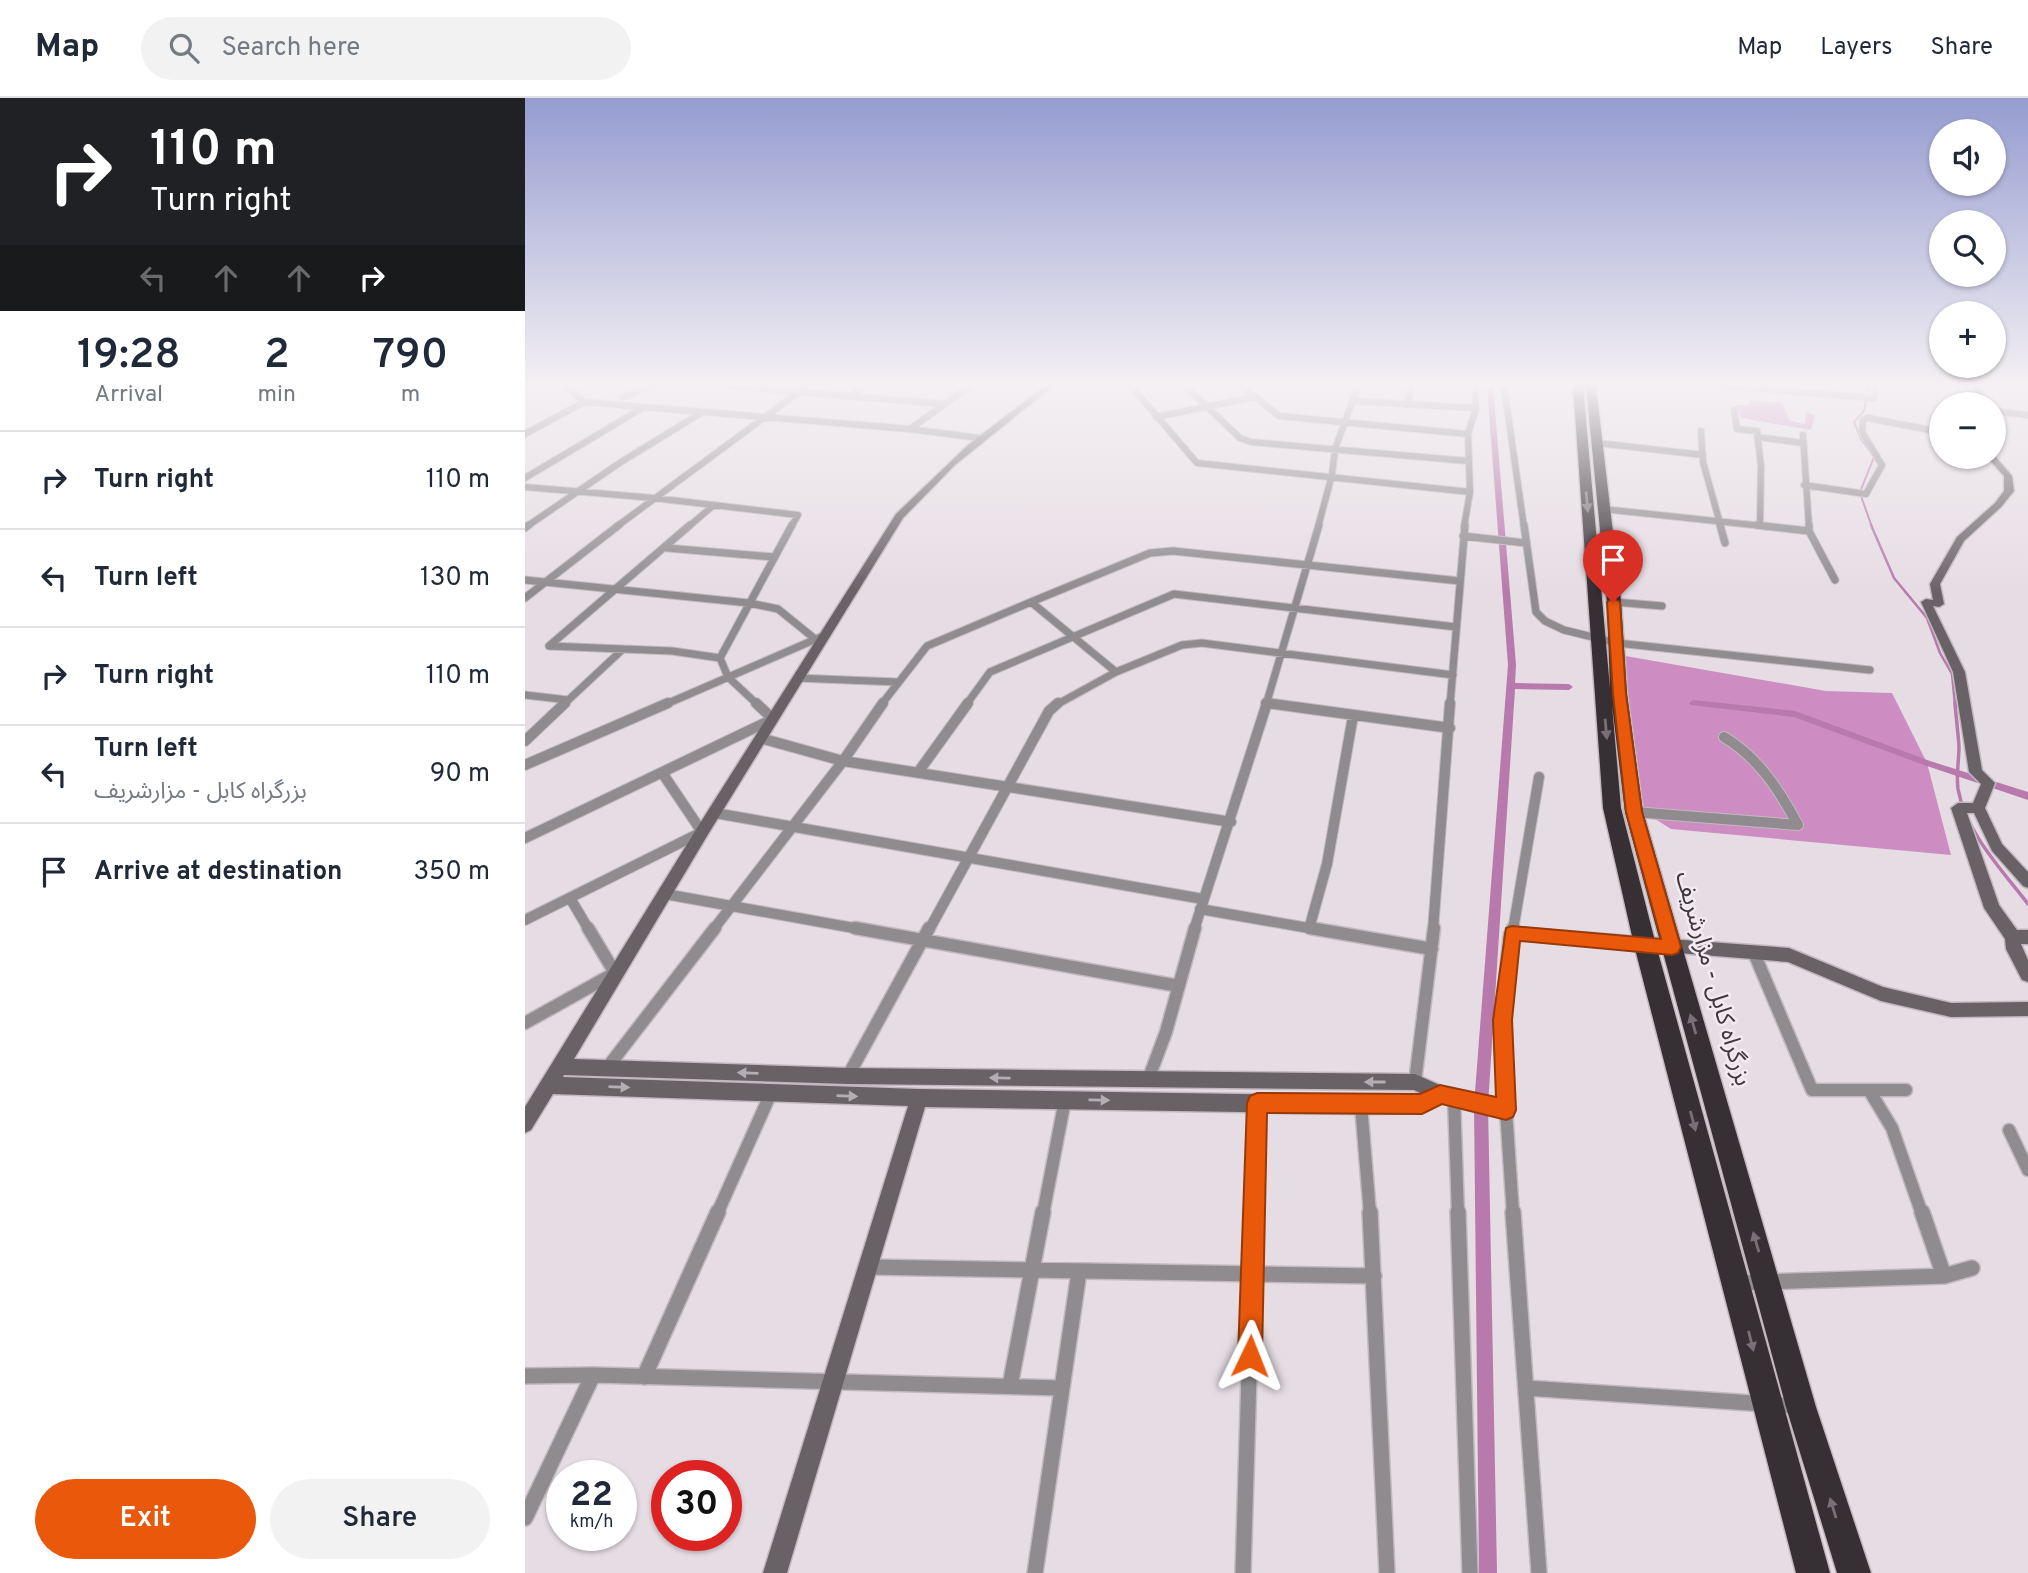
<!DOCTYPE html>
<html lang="en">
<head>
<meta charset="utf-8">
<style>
	:root { --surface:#fff; --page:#f2f2f3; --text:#1f2937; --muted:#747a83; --line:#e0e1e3; --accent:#ea580c }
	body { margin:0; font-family:Overpass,"Noto Sans Arabic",sans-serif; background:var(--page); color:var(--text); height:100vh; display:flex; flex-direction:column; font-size:26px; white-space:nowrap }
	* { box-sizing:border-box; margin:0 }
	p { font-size:23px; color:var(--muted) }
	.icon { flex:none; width:38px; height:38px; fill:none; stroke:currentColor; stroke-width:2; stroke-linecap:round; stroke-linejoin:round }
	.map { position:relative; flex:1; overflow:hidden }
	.sheet { display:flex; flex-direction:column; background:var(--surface); width:525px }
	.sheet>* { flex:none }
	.banner { background:#202124; color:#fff; overflow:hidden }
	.fabs { position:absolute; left:1404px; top:21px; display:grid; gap:14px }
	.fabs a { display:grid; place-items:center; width:77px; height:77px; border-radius:50%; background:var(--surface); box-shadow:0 2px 5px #0004; font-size:35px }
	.speed { position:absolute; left:21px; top:1362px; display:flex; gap:14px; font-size:35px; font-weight:700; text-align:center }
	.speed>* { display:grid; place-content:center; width:91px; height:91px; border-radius:50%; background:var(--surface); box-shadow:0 2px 5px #0004; line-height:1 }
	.speed small { font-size:18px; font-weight:400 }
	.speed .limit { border:10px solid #d22; background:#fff; color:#111 }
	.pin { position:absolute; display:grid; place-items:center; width:60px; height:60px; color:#fff; margin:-72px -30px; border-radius:50% 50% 50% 0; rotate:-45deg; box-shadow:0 0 7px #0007 }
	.pin .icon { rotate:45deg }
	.me { position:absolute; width:77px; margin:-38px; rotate:2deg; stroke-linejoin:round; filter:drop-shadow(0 0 5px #0008) }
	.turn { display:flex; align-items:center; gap:24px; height:147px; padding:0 35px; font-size:32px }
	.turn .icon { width:91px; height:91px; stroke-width:2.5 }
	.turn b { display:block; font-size:49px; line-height:60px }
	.lanes { display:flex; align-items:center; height:66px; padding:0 35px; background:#0003; justify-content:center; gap:35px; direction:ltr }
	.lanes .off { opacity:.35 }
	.eta { display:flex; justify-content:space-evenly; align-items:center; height:119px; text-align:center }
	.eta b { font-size:42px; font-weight:600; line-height:49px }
	.button { display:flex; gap:14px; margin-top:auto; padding:14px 35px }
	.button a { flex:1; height:80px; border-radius:42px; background:var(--accent); color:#fff; font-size:28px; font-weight:600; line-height:80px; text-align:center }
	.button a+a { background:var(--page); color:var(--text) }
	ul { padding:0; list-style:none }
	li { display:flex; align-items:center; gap:21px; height:98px; padding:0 35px; border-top:2px solid var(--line) }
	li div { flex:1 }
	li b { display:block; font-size:26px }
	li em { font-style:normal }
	header { display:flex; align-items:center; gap:42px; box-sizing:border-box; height:98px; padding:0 35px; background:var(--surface); border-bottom:2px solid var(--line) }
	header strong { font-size:33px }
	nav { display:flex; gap:38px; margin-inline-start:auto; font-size:24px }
	.search { width:490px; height:63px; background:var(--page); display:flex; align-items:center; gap:18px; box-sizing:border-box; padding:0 24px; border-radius:38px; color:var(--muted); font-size:26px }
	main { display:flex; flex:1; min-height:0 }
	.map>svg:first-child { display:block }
	.forest { fill:#cd8dc2 }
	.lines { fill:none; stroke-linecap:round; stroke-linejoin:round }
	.stream-far2 { stroke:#b879ac; stroke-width:2 }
	.stream-far1 { stroke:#b879ac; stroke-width:2.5 }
	.stream { stroke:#b879ac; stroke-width:3.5 }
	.canal { fill:#b879ac; fill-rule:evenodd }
	.street-far4-casing { stroke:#c1b9bf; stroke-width:8 }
	.street-far3-casing { stroke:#c1b9bf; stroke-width:9 }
	.street-far2-casing { stroke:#c1b9bf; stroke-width:12 }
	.street-far1-casing { stroke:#c1b9bf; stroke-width:15 }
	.street-casing { stroke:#c1b9bf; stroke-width:18 }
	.secondary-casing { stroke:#c1b9bf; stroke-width:3 }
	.highway-casing { stroke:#c1b9bf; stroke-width:3 }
	.street-far4 { stroke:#8f8b8e; stroke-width:6 }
	.street-far3 { stroke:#8f8b8e; stroke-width:7 }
	.street-far2 { stroke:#8f8b8e; stroke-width:10 }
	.street-far1 { stroke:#8f8b8e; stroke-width:12 }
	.street { stroke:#8f8b8e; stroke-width:15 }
	.secondary { fill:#686267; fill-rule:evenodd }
	.highway { fill:#362f34; fill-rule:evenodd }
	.oneway { fill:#787076 }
	.oneway2 { fill:#b4adb3 }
	.route { fill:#ea580c; stroke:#983908; stroke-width:2 }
	.labels { text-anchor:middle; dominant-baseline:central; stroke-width:5; stroke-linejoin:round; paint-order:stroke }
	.street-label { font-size:24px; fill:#3c383b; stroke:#f3eaf1 }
</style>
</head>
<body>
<header>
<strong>Map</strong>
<div class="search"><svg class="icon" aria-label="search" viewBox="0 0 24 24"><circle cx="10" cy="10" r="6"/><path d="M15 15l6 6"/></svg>Search here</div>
<nav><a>Map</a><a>Layers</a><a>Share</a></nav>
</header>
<main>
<section class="sheet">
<div class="banner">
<div class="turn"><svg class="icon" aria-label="right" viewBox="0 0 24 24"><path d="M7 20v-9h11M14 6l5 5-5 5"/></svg><div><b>110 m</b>Turn right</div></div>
<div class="lanes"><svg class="icon off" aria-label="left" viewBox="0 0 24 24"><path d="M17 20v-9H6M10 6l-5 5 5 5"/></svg><svg class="icon off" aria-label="ahead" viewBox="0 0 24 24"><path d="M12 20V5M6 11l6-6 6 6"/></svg><svg class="icon off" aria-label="ahead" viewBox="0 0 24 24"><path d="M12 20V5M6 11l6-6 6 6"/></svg><svg class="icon" aria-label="right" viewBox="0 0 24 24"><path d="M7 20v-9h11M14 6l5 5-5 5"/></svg></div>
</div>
<div class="eta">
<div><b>19:28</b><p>Arrival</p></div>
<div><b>2</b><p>min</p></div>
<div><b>790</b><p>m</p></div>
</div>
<ul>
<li><svg class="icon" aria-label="right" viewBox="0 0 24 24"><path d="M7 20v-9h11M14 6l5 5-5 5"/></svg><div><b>Turn right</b></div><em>110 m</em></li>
<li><svg class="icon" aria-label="left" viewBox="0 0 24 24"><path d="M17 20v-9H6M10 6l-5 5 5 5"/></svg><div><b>Turn left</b></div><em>130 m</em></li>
<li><svg class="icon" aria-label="right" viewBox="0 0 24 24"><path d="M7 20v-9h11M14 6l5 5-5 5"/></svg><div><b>Turn right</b></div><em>110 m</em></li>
<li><svg class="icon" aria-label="left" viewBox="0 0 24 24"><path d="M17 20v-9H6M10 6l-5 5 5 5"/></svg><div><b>Turn left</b><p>بزرگراه کابل - مزارشریف</p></div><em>90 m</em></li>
<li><svg class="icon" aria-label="arrive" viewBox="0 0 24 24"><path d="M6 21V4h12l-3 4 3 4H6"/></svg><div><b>Arrive at destination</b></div><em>350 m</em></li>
</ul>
<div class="button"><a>Exit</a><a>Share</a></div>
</section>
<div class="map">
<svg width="1503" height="1475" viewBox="0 0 1503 1475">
	<rect width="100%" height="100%" fill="#e6dde4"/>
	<!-- forest -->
	<path class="forest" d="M1225,302L1257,305L1265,323L1280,326L1281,314L1290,317L1286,332L1216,320L1211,307H1224Z
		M1089,556L1301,593L1367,595L1402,665L1426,757L1146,731L1108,707Z"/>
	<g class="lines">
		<!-- stream-far2 -->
		<path class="stream-far2" d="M1335,394L1349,359L1336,341L1329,324L1339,313L1344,288
			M1336,398L1347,429"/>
		<!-- stream-far1 -->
		<path class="stream-far1" d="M1346,427L1369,480L1402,520L1415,555L1427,576L1430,607"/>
		<!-- stream -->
		<path class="stream" d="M1430,605C1431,619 1433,634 1434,648C1434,663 1431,676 1433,691C1441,735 1477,772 1503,806"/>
		<!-- canal -->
		<path class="canal" d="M962,288H968L991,567L990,585L1044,586L1048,589L1044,592L990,591L963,1007L972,1475H954L949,1007L983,567Z
			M1169,602L1270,613L1405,663L1503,694V702L1399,667L1269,619L1166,607L1164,605Z"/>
		<!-- street-far4 casing -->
		<g class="street-far4-casing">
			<path id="street-far4" d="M42,288L59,304
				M206,288L418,306
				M606,288L672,365L945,394
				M660,288L715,340L726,344L943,363
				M717,288L754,318L943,336
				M979,288L999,429
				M1200,288L1349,300L1350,288
				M326,298L339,288
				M98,299L126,288
				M828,303L951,310
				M882,307L886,288
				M1209,312L1212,331L1232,333L1236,368L1235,428
				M1468,313L1503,317
				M631,319L729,299
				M385,331L445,288
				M1176,333L1178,364L1196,429
				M0,336L59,304L385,331L454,340
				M1278,337L1284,429
				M1232,339L1278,345
				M1072,345L1178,357
				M0,380L119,309
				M1279,387L1341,396L1357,367L1337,334L1338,322L1343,320L1416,334
				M0,389L129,400L273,417L266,429
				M1078,411L1247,429
				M1,429L96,364L176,315
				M91,429L282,288
				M163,429L189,407
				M793,429L807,377L810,351L833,288
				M939,429L945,394L943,336L951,310L950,288"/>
		</g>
		<!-- street-far3 casing -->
		<g class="street-far3-casing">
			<path id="street-far3" d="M999,427L1011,514L1020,523L1039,532L1092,545L1345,572
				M1195,427L1200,445
				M1231,427L1284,433
				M1284,427V433L1310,482
				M0,430L4,427
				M938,438L1001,445
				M142,450L249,459
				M0,482L224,505L253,511L290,541
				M0,500L94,427
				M1089,504L1137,508
				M24,548L165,427
				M24,548L147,553L195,560
				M591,574L657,547L677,545L928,577
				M272,580L372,584
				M0,597L43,602
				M740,605L754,607
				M38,607L98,551
				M139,607L298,538
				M233,607L203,579L195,560L267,427
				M356,607L402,548L506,504
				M441,607L465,574L649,496L931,529
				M531,607L591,574L506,504L625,455L648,453L935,483
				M741,607L794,427
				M925,607L940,427"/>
		</g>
		<!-- street-far2 casing -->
		<g class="street-far2-casing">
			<path id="street-far2" d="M741,605L925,630
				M235,640L318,663L706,724
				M0,643L40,605
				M0,667L143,605
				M394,673L443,605
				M1109,714L1273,727C1254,692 1234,660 1199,639
				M190,715L678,801
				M0,740L248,621L231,605
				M140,796L340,832
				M45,800L64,832
				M675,811L795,832
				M0,822L177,734L138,676
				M784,831L802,766L828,618
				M188,832L318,663L358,605
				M404,832L524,613L533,605
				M669,832L742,605
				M908,832L925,605
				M988,832L1014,679"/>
		</g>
		<!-- street-far1 casing -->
		<g class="street-far1-casing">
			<path id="street-far1" d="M63,830L90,875
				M330,830L654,888
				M785,830L907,851
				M987,835L988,830
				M1229,855L1287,992H1381
				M0,925L88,876
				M82,970L190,830
				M323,978L404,830
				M623,982L641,934L670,830
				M890,984L909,830
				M1344,992L1367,1030L1397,1116
				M929,1000L933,1116
				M836,1007L845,1116
				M981,1012L988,1116
				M1484,1032L1503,1072
				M192,1116L246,995
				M518,1116L540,1002
				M729,1116L732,1005"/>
		</g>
		<!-- street casing -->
		<g class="street-casing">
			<path id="street" d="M845,1114L862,1475
				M933,1114L945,1475
				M988,1114L1014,1475
				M1397,1114L1419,1178L1447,1170
				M343,1169L849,1178
				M1212,1185L1419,1178
				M0,1278L68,1277L535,1290
				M119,1279L193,1114
				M485,1288L518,1114
				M1001,1290L1272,1308
				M0,1420L68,1277
				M510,1475L554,1174
				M718,1475L729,1114"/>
		</g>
		<!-- secondary casing -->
		<g class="secondary-casing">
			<path id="secondary" d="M520,288H528L430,367L378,420L182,738L49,961L323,970L890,976L917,988L972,1001L970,922L979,835L982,830L987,829L1264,850L1358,889L1426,905L1503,904V918L1426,919L1356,903L1263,864L994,842L986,922L990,1012L987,1018L981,1021L916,1005L897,1015L836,1016L400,1009L262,1475H238L383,1008L28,996L6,1032L0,1035V1009L172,730L371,416L443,347ZM39,977L323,986L889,992L897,996L836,998L394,991L38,979Z
				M1448,288H1456L1461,306H1453Z
				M1469,357L1487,378L1489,393L1476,409L1439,443L1415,486L1419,506L1414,509L1408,508L1440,574L1457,672L1470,685L1460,710L1477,746L1503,774V790L1498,788L1467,753L1449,715H1442L1474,807L1492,832H1503V846H1496L1503,862V884L1497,882L1481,851L1480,841L1459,810L1426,710L1433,705H1448L1456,686L1444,674L1428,574L1396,504L1401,501L1408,502L1405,486L1432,439L1470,405L1479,393V378L1462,359Z"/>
		</g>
		<!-- highway casing -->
		<g class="highway-casing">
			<path id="highway" d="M1048,288H1058L1085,590L1082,504L1061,288H1071L1096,504L1102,596L1118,714L1291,1309L1346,1475H1312L1261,1309L1100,714L1087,607L1096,710L1131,847L1305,1475H1271L1109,847L1078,710Z"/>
		</g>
		<!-- street-far4 -->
		<use href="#street-far4" class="street-far4"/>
		<!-- street-far3 -->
		<use href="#street-far3" class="street-far3"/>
		<!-- street-far2 -->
		<use href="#street-far2" class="street-far2"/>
		<!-- street-far1 -->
		<use href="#street-far1" class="street-far1"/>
		<!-- street -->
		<use href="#street" class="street"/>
		<!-- secondary -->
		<use href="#secondary" class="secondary"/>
		<!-- highway -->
		<use href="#highway" class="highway"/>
	</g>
	<!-- one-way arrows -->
	<defs><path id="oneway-solid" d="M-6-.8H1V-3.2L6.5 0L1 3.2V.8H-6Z" transform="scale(1.75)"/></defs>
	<g class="oneway">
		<use href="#oneway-solid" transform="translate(1062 404) rotate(85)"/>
		<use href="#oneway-solid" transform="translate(1081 631) rotate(85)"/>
		<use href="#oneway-solid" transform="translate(1168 926) rotate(-106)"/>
		<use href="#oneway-solid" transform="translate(1168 1023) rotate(75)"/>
		<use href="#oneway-solid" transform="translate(1231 1144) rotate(-106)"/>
		<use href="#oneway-solid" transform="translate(1226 1243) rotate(76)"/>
		<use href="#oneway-solid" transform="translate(1308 1410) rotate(-107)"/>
	</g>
	<g class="oneway2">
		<use href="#oneway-solid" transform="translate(223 975) rotate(-178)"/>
		<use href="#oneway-solid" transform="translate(475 980) rotate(-179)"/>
		<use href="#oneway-solid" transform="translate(850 984) rotate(180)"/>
		<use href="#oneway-solid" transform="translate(94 989) rotate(2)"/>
		<use href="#oneway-solid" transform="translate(322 998) rotate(2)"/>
		<use href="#oneway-solid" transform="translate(574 1002) rotate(1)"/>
	</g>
	<!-- sky -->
	<linearGradient id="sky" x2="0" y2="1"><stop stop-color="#959cd0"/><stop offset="0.58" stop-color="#f4f0f3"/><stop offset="1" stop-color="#f4f0f3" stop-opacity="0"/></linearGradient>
	<rect width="1503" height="494" fill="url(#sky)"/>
	<!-- route -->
	<path class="route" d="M1088,500L1095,504L1101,596L1117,714L1156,849L1153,855L1147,857L995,843L987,922L991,1012L988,1019L981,1022L917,1006L897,1016L742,1015L737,1258L733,1266L725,1270L716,1266L713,1258L722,1005L725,998L732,995L895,996L915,987L971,999L968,922L981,830L987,828L1136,841L1101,714L1088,596L1082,504Z"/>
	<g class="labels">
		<!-- street labels -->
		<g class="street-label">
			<text transform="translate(1187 881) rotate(74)">بزرگراه کابل - مزارشریف</text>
		</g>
	</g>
</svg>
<div class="fabs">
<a><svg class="icon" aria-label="sound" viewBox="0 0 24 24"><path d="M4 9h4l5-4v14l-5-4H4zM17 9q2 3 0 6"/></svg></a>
<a><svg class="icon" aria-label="search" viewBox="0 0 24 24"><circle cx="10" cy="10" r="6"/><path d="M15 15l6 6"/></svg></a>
<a>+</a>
<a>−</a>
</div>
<div class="speed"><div>22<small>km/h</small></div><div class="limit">30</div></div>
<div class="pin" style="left:1088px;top:504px;background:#d93025"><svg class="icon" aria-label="arrive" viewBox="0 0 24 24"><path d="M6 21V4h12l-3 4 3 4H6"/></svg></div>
<svg class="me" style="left:725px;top:1258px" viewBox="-20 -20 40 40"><path d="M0-17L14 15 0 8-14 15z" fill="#ea580c" stroke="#fff" stroke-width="4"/></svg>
</div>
</main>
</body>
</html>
